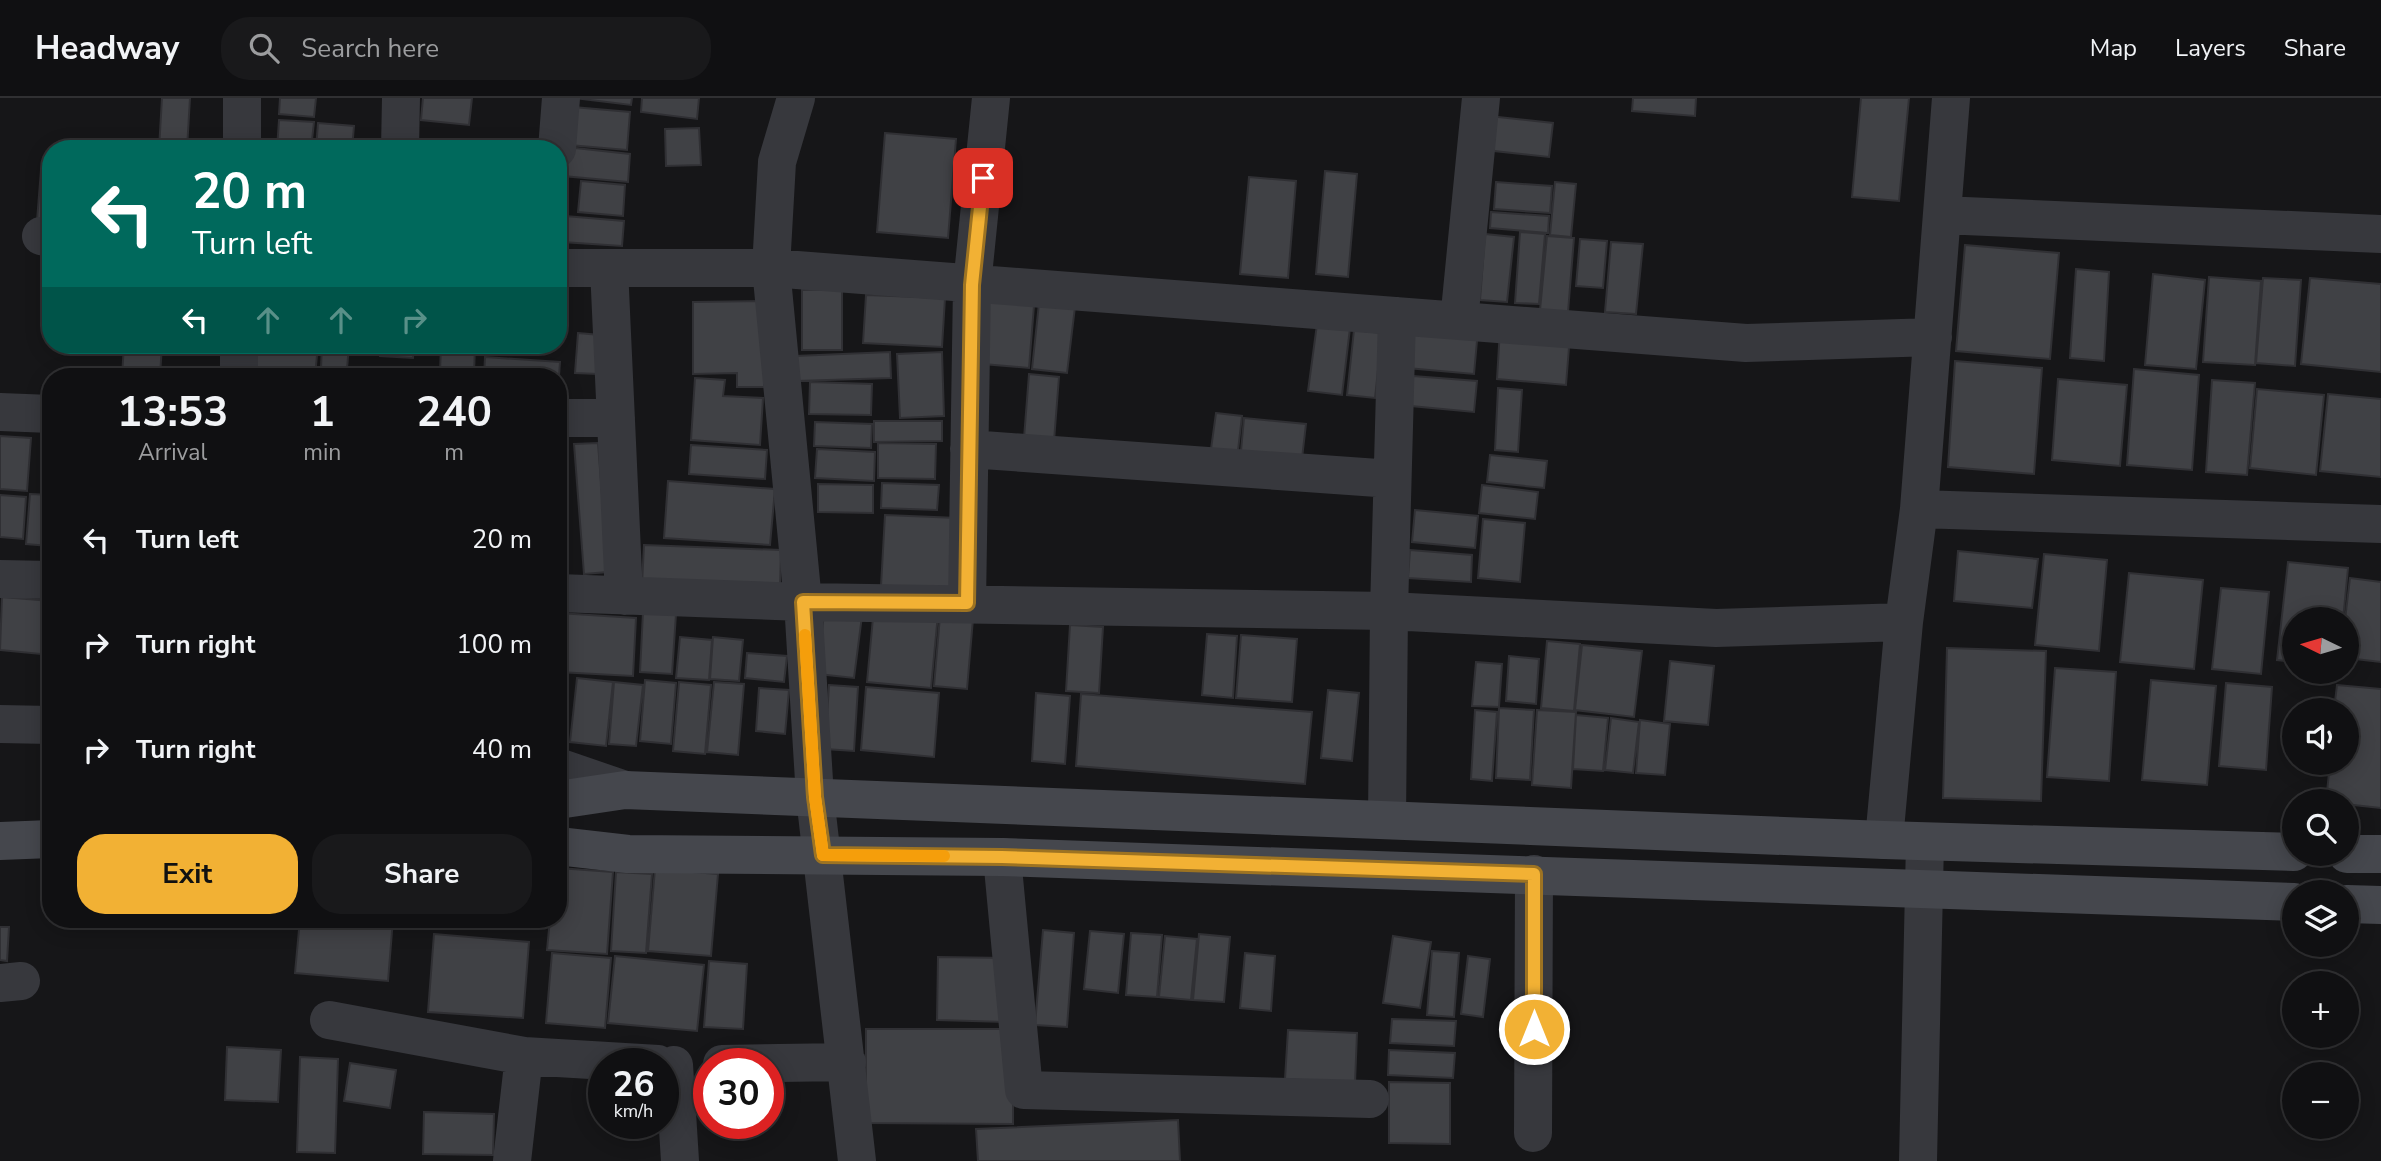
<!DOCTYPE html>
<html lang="en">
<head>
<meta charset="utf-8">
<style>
	:root { --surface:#101012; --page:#19191b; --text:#f1f3f6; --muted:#9c9d9f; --line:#303032; --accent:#f2b134 }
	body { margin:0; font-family:"Nunito Sans",sans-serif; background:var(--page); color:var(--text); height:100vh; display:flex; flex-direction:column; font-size:26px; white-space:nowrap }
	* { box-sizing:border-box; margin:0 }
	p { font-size:23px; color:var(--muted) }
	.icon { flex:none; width:38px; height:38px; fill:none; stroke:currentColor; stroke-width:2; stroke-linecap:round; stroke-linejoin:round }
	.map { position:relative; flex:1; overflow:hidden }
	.panel { position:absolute; left:42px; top:270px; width:525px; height:560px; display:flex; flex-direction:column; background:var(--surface); border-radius:28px; box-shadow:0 4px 18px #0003,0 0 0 2px var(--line) }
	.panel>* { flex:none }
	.banner { position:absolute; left:42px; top:42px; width:525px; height:214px; border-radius:28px; box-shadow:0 4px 18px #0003,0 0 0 2px var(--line); background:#00695c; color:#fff; overflow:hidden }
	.needle { width:46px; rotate:275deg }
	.controls { position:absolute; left:2282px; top:509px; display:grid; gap:14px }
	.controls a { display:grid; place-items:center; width:77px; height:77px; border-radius:50%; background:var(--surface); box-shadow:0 4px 18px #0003,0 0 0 2px var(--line); font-size:35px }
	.speed { position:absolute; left:588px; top:950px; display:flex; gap:14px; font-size:35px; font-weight:700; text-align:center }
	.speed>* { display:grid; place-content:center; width:91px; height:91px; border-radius:50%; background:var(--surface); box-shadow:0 4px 18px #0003,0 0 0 2px var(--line); line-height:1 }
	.speed small { font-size:18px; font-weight:400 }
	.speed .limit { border:10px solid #d22; background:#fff; color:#111 }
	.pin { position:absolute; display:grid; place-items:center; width:60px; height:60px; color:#fff; margin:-30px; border-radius:14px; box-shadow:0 4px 10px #0006 }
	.me { position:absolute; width:77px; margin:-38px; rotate:0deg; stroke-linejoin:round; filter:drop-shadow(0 0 5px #0008) }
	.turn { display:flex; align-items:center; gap:24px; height:147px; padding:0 35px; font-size:32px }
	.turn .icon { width:91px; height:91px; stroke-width:2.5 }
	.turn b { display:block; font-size:49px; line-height:60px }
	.lanes { display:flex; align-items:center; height:66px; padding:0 35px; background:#0003; justify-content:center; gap:35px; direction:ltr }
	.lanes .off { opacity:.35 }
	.eta { display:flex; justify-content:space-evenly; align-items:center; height:119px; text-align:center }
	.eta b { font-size:42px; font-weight:700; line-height:49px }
	.action { display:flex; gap:14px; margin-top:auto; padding:14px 35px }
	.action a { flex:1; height:80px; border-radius:28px; background:var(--accent); color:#111; font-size:28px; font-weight:700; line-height:80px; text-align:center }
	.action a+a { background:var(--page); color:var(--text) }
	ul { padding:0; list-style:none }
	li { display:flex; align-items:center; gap:21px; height:105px; padding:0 35px }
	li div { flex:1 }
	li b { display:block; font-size:26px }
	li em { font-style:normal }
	header { display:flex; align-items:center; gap:42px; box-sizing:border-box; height:98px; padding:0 35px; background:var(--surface); border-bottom:2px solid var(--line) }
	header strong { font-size:33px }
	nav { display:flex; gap:38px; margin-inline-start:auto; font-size:24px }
	.search { width:490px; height:63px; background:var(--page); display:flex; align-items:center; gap:18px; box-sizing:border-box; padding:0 24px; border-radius:28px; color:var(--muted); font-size:26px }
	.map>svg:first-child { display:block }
	.building { fill:#404145; stroke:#303034; stroke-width:2 }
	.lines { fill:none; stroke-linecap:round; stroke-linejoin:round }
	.street { stroke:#37383d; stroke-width:38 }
	.secondary { stroke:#45474d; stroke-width:38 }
	.route-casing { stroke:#9d7322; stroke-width:18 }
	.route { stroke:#f2b134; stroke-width:12 }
	.slow { stroke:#f59e0b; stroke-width:12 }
</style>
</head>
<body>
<header>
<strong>Headway</strong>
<div class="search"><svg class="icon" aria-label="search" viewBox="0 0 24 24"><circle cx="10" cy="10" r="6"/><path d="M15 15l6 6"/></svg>Search here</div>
<nav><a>Map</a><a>Layers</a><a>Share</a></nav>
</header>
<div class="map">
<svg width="2381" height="1063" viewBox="0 0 2381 1063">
	<rect width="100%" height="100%" fill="#161618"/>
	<!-- building -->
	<path class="building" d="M162,0H190L187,51H159Z
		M280,0H316L314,19L279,16Z
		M423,0H472L469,27L421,22Z
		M574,0H632L631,7Z
		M642,0H699L697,21L641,14Z
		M1633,0H1696L1695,18L1632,13Z
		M1861,0H1909L1899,103L1852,99Z
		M573,9L630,14L627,52L569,47Z
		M1489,18L1553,25L1549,59L1485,52Z
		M279,22L314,24L311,51H277Z
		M318,25L354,28L352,51H316Z
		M699,30L701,67L666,68L665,31Z
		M885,35L956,41L948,140L877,134Z
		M566,49L630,56L628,84L563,78Z
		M41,72H51V123H37Z
		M1325,73L1357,76L1348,179L1316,176Z
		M1249,79L1296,83L1288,180L1240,176Z
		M581,83L625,87L623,118L578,114Z
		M1496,84L1552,88L1550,115L1494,111Z
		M1555,84L1576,86L1571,139L1550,137Z
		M1491,114L1549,118L1548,135L1490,130Z
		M565,118L624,123L622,148L562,144Z
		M1520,134L1545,136L1539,206L1515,205Z
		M1485,136L1514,139L1507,204L1480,202Z
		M1547,138L1574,140L1568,214L1540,212Z
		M1580,141L1607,143L1603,190L1576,188Z
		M1611,144L1643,146L1636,216L1605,214Z
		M1965,147L2059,155L2050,261L1956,253Z
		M2076,171L2109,174L2104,263L2070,260Z
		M2153,176L2205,182L2196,271L2145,267Z
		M2209,179L2261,183L2255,267L2203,264Z
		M2263,180L2301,182L2295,268L2256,265Z
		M2310,180L2381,186V274L2301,266Z
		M842,191V252H802V192Z
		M988,192L1035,195L1029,270L983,266Z
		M866,197L945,200L942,249L863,245Z
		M764,203V289H737V275L693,276V204Z
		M1039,205L1075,209L1067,275L1032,271Z
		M1411,225L1478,232L1474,276L1407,270Z
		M1317,226L1350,230L1342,297L1308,293Z
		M1500,231L1570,237L1566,287L1497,281Z
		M1354,232L1382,235L1375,300L1347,297Z
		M578,235L600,237L598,276L575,275Z
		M124,247H162L160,278H122Z
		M255,247H318L315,278H252Z
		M322,247H349L347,271L321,270Z
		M380,247H414L413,260L380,258Z
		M441,247H475L474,277L440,274Z
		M890,254L891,280L796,283L795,258Z
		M942,254L944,318L900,320L897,256Z
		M485,259L560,264L558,292V278H484Z
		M1955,263L2042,270L2034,376L1948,369Z
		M2134,271L2199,277L2192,372L2127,367Z
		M1029,276L1059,279L1054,343L1024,340Z
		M1413,278L1477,283L1474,314L1411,308Z
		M695,280L725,282L723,298L763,300L760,347L691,342Z
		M2058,281L2127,287L2120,368L2052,362Z
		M2212,282L2255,285L2247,377L2206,374Z
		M810,284L872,286L871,317L809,316Z
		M1498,290L1522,292L1518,354L1495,352Z
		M2257,291L2324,297L2316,377L2250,370Z
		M2328,296L2381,301V379L2320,373Z
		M1216,315L1242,318L1237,361L1210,358Z
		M1244,320L1306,326L1301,369L1240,364Z
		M874,323H942V343L874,344Z
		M815,324L872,326L871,350L814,348Z
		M0,338L31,340L27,393L0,391Z
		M598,345L608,474L584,476L574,346Z
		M878,345L936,346L935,381L878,380Z
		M691,347L767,352L765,381L689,376Z
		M817,351L875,354L874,383L815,380Z
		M1490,357L1547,363L1544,390L1487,384Z
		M668,383L775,391L770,447L664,440Z
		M882,385L939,387L937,412L881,410Z
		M818,386L873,387V415L818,414Z
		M1482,387L1538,394L1535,421L1479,415Z
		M30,396L51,397L49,448L26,446Z
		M0,397L26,399L23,441L0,439Z
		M1415,412L1478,418L1475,450L1412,444Z
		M885,417L958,420L955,491L881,488Z
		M1483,421L1525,425L1520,484L1478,480Z
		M644,447L781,452L780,491L642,486Z
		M1410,452L1472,457L1471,484L1408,480Z
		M1958,453L2038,461L2032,510L1954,503Z
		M2044,456L2107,462L2099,553L2035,547Z
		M2288,464L2348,470L2343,522H2294V564L2277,562Z
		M2129,475L2203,482L2194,571L2120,564Z
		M2350,480L2381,484V564L2347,560L2345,522Z
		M2221,490L2269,494L2261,576L2212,571Z
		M2,499L51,503V557L0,552Z
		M874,509L938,516L931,590L867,584Z
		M643,514L676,516L672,576L640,574Z
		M824,514L862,518L854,580L818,576Z
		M558,515L636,520L633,578L558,574Z
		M940,518L973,521L967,591L934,588Z
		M1070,527L1103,529L1099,595L1066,593Z
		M1207,536L1237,538L1233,600L1202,597Z
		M1241,537L1297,541L1292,604L1236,600Z
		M680,539L712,542L709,582L676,580Z
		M713,539L743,542L739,583L710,581Z
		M1547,543L1580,546L1574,613L1541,610Z
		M1582,547L1642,553L1634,619L1575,612Z
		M1947,550L2046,553L2041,703L1943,700Z
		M747,555L787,558L784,584L745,580Z
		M1509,558L1539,561L1536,606L1506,603Z
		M1670,563L1714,568L1708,627L1664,623Z
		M1476,564L1502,566L1499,609L1472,608Z
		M2055,570L2116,574L2109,683L2047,679Z
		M577,580L613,584L606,648L570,644Z
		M645,582L676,585L671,646L640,643Z
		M2151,582L2216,588L2207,687L2142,682Z
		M614,584L643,587L636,648L609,646Z
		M679,584L711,587L705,656L673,653Z
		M714,584L744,586L738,657L707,654Z
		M2226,585L2272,589L2266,672L2219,668Z
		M829,587L858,589L854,653L825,651Z
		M2337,587L2381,591V710L2326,704L2330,665H2347V612H2334Z
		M866,589L939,595L934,659L861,652Z
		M759,590L789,592L785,636L756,633Z
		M1328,592L1359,595L1352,663L1321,660Z
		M1036,595L1070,598L1065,666L1032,663Z
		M1081,596L1312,614L1305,686L1076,668Z
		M1499,610L1534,612L1530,682L1496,680Z
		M1475,612L1497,614L1492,683L1471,681Z
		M1537,612L1576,614L1571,690L1532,687Z
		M1576,617L1608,620L1603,673L1573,671Z
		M1611,620L1639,624L1633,675L1605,672Z
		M1640,622L1670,626L1665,677L1636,675Z
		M558,770L613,774L607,856L547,852L550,821H558Z
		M655,771L718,776L711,858L648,853Z
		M616,774L652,776L646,855L611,853Z
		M300,821H393L388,883L295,875Z
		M0,829H9L7,863L0,862Z
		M1043,832L1074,835L1067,929L1035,927Z
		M1090,833L1124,836L1118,895L1084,891Z
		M1131,835L1162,837L1157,899L1126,897Z
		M434,836L529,844L523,920L428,914Z
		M1199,836L1230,839L1224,904L1193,902Z
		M1165,838L1197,841L1191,902L1159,899Z
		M1393,838L1431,844L1420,910L1383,905Z
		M1432,853L1459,855L1454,919L1427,917Z
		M552,855L611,860L605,930L546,925Z
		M1245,855L1275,858L1271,913L1240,910Z
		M615,858L704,867L697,933L608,925Z
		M1468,858L1490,861L1483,919L1461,916Z
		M938,859L1007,860L1006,924L937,922Z
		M709,863L747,866L743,931L704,929Z
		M1392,921L1456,923L1454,948L1390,945Z
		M866,931H1013V1026L866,1025Z
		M1288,932L1357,935L1355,985L1285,981Z
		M227,949L281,952L278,1004L225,1002Z
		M1389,952L1455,955L1453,980L1388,977Z
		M300,959L338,961L335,1055L297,1054Z
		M350,965L396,972L390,1010L344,1003Z
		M1389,984L1450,985V1046L1389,1045Z
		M424,1014L494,1016L493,1057L423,1056Z
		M1178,1022L1180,1063H978L976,1031Z"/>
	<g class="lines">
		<!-- street -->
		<path class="street" d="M796,0L777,64L771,170L803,504L815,699L857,1063
			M242,51V0
			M400,51L401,0
			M557,51L561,0
			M1942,117L2381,136
			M41,138L51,140
			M558,170H771L1746,245L1933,239
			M609,170L624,498
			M1459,223L1481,0
			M239,278V247
			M0,314L51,316
			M558,320H616
			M969,351L1392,381
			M1919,411L2381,426
			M0,481L51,482
			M558,495L803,504L1389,513L1716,530L1904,524
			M967,505L972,187L991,0
			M0,626L51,627
			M558,669L625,692
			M1387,722L1389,513L1397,218
			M1884,742L1904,524L1919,411L1951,0
			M1002,759L1024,992L1370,1001
			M0,885L21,883
			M329,922L524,958L658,966
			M722,966L847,964
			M674,967L680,1063
			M1533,1035L1534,776
			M512,1063L524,958
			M1918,1063L1925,744"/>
		<!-- secondary -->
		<path class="secondary" d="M558,702L625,692L1884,742L2294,754
			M0,743L51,741
			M558,748L628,756L1002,759L2294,804
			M2347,756H2381
			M2347,806L2381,807"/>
	</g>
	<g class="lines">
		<!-- route casing -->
		<g class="route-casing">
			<path id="route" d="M983,80L972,187L967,505L803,504L815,699L823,757L1002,759L1534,776V931"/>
		</g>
		<!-- route -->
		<use href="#route" class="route"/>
		<!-- slow -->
		<path class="slow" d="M805,537L815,699L823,757L944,758"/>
	</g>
</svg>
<div class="controls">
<a><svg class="needle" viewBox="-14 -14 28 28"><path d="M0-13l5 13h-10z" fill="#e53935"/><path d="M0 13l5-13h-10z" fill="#9c9d9f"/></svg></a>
<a><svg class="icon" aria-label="sound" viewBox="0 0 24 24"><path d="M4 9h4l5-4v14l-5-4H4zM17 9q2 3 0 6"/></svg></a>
<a><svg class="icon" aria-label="search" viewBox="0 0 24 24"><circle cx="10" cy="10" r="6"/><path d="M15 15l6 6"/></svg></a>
<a><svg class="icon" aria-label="layers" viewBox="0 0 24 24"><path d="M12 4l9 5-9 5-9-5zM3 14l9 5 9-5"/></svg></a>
<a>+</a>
<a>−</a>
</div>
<div class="speed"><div>26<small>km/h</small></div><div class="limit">30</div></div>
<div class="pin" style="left:983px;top:80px;background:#d93025"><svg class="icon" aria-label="arrive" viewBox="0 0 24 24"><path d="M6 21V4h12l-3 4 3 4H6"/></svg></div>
<svg class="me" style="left:1534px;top:931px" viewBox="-20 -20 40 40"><circle r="17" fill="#f2b134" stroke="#fff" stroke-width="3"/><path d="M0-11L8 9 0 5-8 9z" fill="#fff"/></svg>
<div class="banner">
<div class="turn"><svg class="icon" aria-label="left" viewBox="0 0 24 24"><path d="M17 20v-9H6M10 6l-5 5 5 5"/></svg><div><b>20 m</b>Turn left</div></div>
<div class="lanes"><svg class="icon" aria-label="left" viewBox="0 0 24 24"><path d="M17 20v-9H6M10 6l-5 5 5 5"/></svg><svg class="icon off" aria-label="ahead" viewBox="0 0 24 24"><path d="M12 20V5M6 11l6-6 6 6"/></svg><svg class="icon off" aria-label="ahead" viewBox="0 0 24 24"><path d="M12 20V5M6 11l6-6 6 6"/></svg><svg class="icon off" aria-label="right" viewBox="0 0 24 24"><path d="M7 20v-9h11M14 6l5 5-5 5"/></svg></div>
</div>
<section class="panel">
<div class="eta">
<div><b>13:53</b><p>Arrival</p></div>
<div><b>1</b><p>min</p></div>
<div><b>240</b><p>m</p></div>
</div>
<ul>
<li><svg class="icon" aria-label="left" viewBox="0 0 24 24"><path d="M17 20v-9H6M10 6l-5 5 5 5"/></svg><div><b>Turn left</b></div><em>20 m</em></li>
<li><svg class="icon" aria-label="right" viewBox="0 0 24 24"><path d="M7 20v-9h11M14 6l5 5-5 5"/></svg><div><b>Turn right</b></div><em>100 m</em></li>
<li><svg class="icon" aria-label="right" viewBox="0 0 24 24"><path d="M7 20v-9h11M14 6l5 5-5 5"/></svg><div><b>Turn right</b></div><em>40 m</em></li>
</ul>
<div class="action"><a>Exit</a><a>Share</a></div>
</section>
</div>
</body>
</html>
